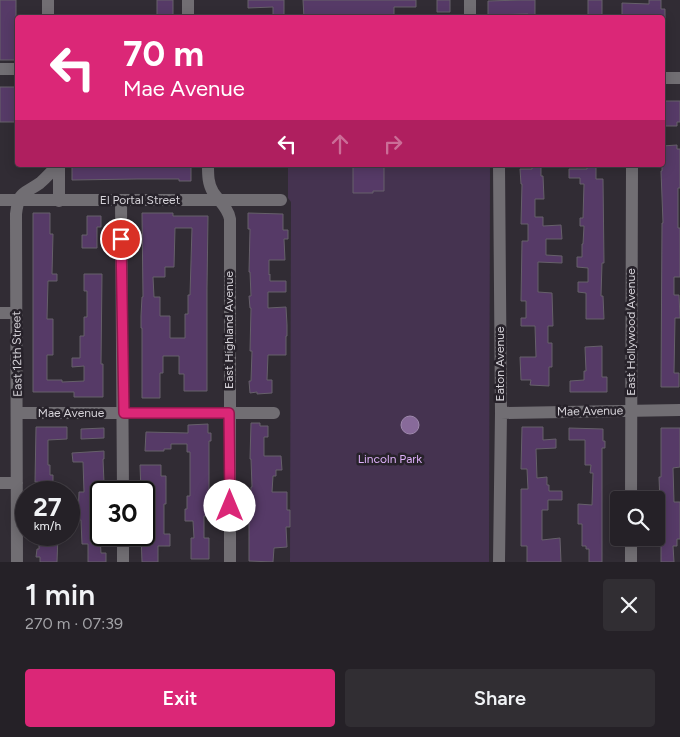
<!DOCTYPE html>
<html lang="en">
<head>
<meta charset="utf-8">
<style>
	:root { --surface:#252127; --page:#312e33; --text:#f1f3f6; --muted:#a3a3a7; --line:#423e44; --accent:#db2777 }
	body { margin:0; font-family:Figtree,sans-serif; background:var(--page); color:var(--text); height:100vh; display:flex; flex-direction:column; font-size:19px; white-space:nowrap }
	* { box-sizing:border-box; margin:0 }
	p { font-size:16px; color:var(--muted) }
	.icon { flex:none; width:28px; height:28px; fill:none; stroke:currentColor; stroke-width:2; stroke-linecap:round; stroke-linejoin:round }
	.map { position:relative; height:562px; overflow:hidden }
	.details { display:flex; flex-direction:column; background:var(--surface); flex:1 }
	.details>* { flex:none }
	.guide { position:absolute; left:15px; top:15px; width:650px; height:152px; border-radius:5px; box-shadow:0 2px 12px #0003,0 0 0 1px var(--line); background:#db2777; color:#fff; overflow:hidden }
	.buttons { position:absolute; left:610px; top:491px; display:grid; gap:10px }
	.buttons a { display:grid; place-items:center; width:55px; height:55px; border-radius:5px; background:var(--surface); box-shadow:0 2px 12px #0003,0 0 0 1px var(--line); font-size:25px }
	.speed { position:absolute; left:15px; top:481px; display:flex; gap:10px; font-size:25px; font-weight:700; text-align:center }
	.speed>* { display:grid; place-content:center; width:65px; height:65px; border-radius:50%; background:var(--surface); box-shadow:0 2px 12px #0003,0 0 0 1px var(--line); line-height:1 }
	.speed small { font-size:12px; font-weight:400 }
	.speed .limit { border:2px solid #111; border-radius:8px; background:#fff; color:#111 }
	.pin { position:absolute; display:grid; place-items:center; width:42px; height:42px; color:#fff; margin:-21px; border:2px solid #fff; border-radius:50%; box-shadow:0 1px 5px #0007 }
	.me { position:absolute; width:55px; margin:-28px; rotate:0deg; stroke-linejoin:round; filter:drop-shadow(0 0 4px #0008) }
	.turn { display:flex; align-items:center; gap:18px; height:105px; padding:0 25px; font-size:22px }
	.turn .icon { width:65px; height:65px; stroke-width:2.5 }
	.turn b { display:block; font-size:35px; line-height:42px }
	.lanes { display:flex; align-items:center; height:48px; padding:0 25px; background:#0003; justify-content:center; gap:25px; direction:ltr }
	.lanes .off { opacity:.35 }
	.round { display:grid; place-items:center; flex:none; width:52px; height:52px; border-radius:5px; background:var(--page) }
	.headline { display:flex; align-items:center; justify-content:space-between; height:85px; padding:0 25px }
	h1 { font-size:30px; font-weight:600; line-height:38px }
	.button { display:flex; gap:10px; margin-top:auto; padding:10px 25px }
	.button a { flex:1; height:58px; border-radius:5px; background:var(--accent); color:#fff; font-size:20px; font-weight:600; line-height:58px; text-align:center }
	.button a+a { background:var(--page); color:var(--text) }
	.map>svg:first-child { display:block }
	.green { fill:#453350 }
	.water { fill:#886a9a; stroke:#9f89ad }
	.building { fill:#563a67; stroke:#66606a; fill-rule:evenodd }
	.lines { fill:none; stroke-linecap:round; stroke-linejoin:round }
	.minor { stroke:#716e73; stroke-width:12 }
	.route-casing { stroke:#8e194d; stroke-width:12 }
	.route { stroke:#db2777; stroke-width:9 }
	.labels { text-anchor:middle; dominant-baseline:central; stroke-width:5; stroke-linejoin:round; paint-order:stroke }
	.street-label { font-size:12px; fill:#d5d2d8; stroke:#27222a }
	.park-label { font-size:12px; fill:#dcaff7; stroke:#27222a }
</style>
</head>
<body>
<div class="map">
<svg width="680" height="562" viewBox="0 0 680 562">
	<rect width="100%" height="100%" fill="#312c34"/>
	<!-- green -->
	<path class="green" d="M288,165H490L489,562H290L291,202L288,198Z"/>
	<!-- water -->
	<path class="water" d="M401 425a9 9 0 1 1 18 0a9 9 0 1 1-18 0Z"/>
	<!-- building -->
	<path class="building" d="M0,0H16V60H0Z
		M157,0H173V16H157Z
		M248,0H284V18H273V7L248,8Z
		M303,0H416V7H394V18H304Z
		M437,0H450V12H437Z
		M522,0H535V18H528V14L488,15V1Z
		M588,0H602V18H588Z
		M649,0H661V9H665V18H622V3L649,4Z
		M0,87H18V122H0Z
		M663,101H680V122H677V126H662Z
		M677,145V149H680V188H678V228H680V277H674V295H679L680,318H675L674,373H679V387H661L662,223H663L661,171H662V146Z
		M72,165H191V181H179V179H137L72,180Z
		M353,165H384V191H373V193H353Z
		M532,165H541V176H543L544,199H535V217H543V226L561,225L562,239H546V255L562,256V263L538,262V292L552,293L553,326H548V343H552V367H549V386L530,385L531,380H521L520,357H536L535,326H521V318H526V301H521L522,241H528V224H521L522,184H521L520,169H532Z
		M587,165H596V179H603L604,263H602L601,296H603L604,319H586V293L578,292V282H588V268L577,267V257H582V244H583L584,226H580V218H583L584,184H580V178H569V169H587Z
		M33,213H50V234H53L52,274H57V281H48L47,319H53V355H47V380H62V382L84,381V366L72,367V358H80V336H84V317H87V291H84V274H102L101,364H103V397H74V392H33Z
		M142,213H173V216H208L207,289V391H184V374H179V356H163V373H160V398H142V328H141V316L142,297H143ZM175,228H192L190,295H188V314H185V338H170V316H160V297H154L153,277H165V267H174Z
		M248,213L283,214V230H288V239H284L285,260H269V275L270,274V281H286V292H268V308L286,307L287,325V336H286V355H268L267,380H272V393L257,394V392L250,393L249,381H251L252,351H250L251,308H250L249,296H251L250,272H249L250,229H248Z
		M87,216H101V227H97V248H82V235H87Z
		M602,346V377H607V392H570V381L584,380V371H586L585,347Z
		M251,423H260V426H268V437H264V456H281L282,470H276V476H273L272,492H287V510H290V527H286L287,547L274,548L273,562L249,561V522H247V507H250L251,487H252L251,459H250Z
		M208,424V433H211V441H209V516H204V538H209V559H191V538H194L193,521H185V509H187V496H190V452H187V444H171V449H164V451H145L146,432L188,433V425Z
		M36,427H67V439L48,440V465H50V475H53V492H38V482H35Z
		M522,427H543V440L556,439V448L536,449L537,478L547,477V485H549V491H562V500H548V510H542V540L560,538L561,562H527V546H521V489H528L527,469H521Z
		M104,428V438L81,439V429Z
		M569,428L603,429V441H605V448H602V562H589V549H586V546H582V524H578V504L592,505L593,473H590L591,465H585V440H569Z
		M661,428H680V467L673,468L674,502H680V539H677V546H673L674,562H661V546H658V529H661L659,477H661Z
		M104,451V459H103L104,483H102V492H101L100,537L101,553H106V562H88V544H82L81,520H78L79,492H84L83,462H73L72,453Z
		M140,465H161V476H166V504H164V534H170V546H158V562H142L141,535H144V492H141Z
		M39,535H58L57,562H40V557H36L37,549H39Z"/>
	<g class="lines">
		<!-- minor -->
		<path class="minor" d="M48,0V18
			M188,0V18
			M470,0V18
			M0,69H18
			M662,78H680
			M208,165C208,175 208,184 213,192C219,201 228,208 230,219V562
			M499,165L501,413L499,562
			M0,200H281
			M121,200L123,492
			M59,201V165
			M0,313H16
			M18,413H274
			M501,413L680,410
			M0,483H17
			M631,500L632,165
			M631,538V562
			M17,562L16,214C19,190 23,195 40,183C46,178 52,171 58,165
			M123,562V535"/>
	</g>
	<g class="lines">
		<!-- route casing -->
		<g class="route-casing">
			<path id="route" d="M121,239L124,413H229L230,506"/>
		</g>
		<!-- route -->
		<use href="#route" class="route"/>
	</g>
	<g class="labels">
		<!-- street labels -->
		<g class="street-label">
			<text x="140" y="200">El Portal Street</text>
			<text transform="translate(229 330) rotate(-90)">East Highland Avenue</text>
			<text transform="translate(631 332) rotate(-90)">East Hollywood Avenue</text>
			<text transform="translate(17 354) rotate(-91)">East 12th Street</text>
			<text transform="translate(500 364) rotate(-90)">Eaton Avenue</text>
			<text transform="translate(590 411) rotate(-1)">Mae Avenue</text>
			<text x="71" y="413">Mae Avenue</text>
		</g>
		<!-- park labels -->
		<g class="park-label">
			<text x="390" y="459">Lincoln Park</text>
		</g>
	</g>
</svg>
<div class="buttons">
<a><svg class="icon" aria-label="search" viewBox="0 0 24 24"><circle cx="10" cy="10" r="6"/><path d="M15 15l6 6"/></svg></a>
</div>
<div class="speed"><div>27<small>km/h</small></div><div class="limit">30</div></div>
<div class="pin" style="left:121px;top:239px;background:#d93025"><svg class="icon" aria-label="arrive" viewBox="0 0 24 24"><path d="M6 21V4h12l-3 4 3 4H6"/></svg></div>
<svg class="me" style="left:230px;top:506px" viewBox="-20 -20 40 40"><circle r="19" fill="#fff"/><path d="M0-13L10 11 0 6-10 11z" fill="#db2777"/></svg>
<div class="guide">
<div class="turn"><svg class="icon" aria-label="left" viewBox="0 0 24 24"><path d="M17 20v-9H6M10 6l-5 5 5 5"/></svg><div><b>70 m</b>Mae Avenue</div></div>
<div class="lanes"><svg class="icon" aria-label="left" viewBox="0 0 24 24"><path d="M17 20v-9H6M10 6l-5 5 5 5"/></svg><svg class="icon off" aria-label="ahead" viewBox="0 0 24 24"><path d="M12 20V5M6 11l6-6 6 6"/></svg><svg class="icon off" aria-label="right" viewBox="0 0 24 24"><path d="M7 20v-9h11M14 6l5 5-5 5"/></svg></div>
</div>
</div>
<section class="details">
<div class="headline"><div><h1>1 min</h1><p>270 m · 07:39</p></div><a class="round"><svg class="icon" aria-label="close" viewBox="0 0 24 24"><path d="M6 6l12 12M18 6L6 18"/></svg></a></div>
<div class="button"><a>Exit</a><a>Share</a></div>
</section>
</body>
</html>
